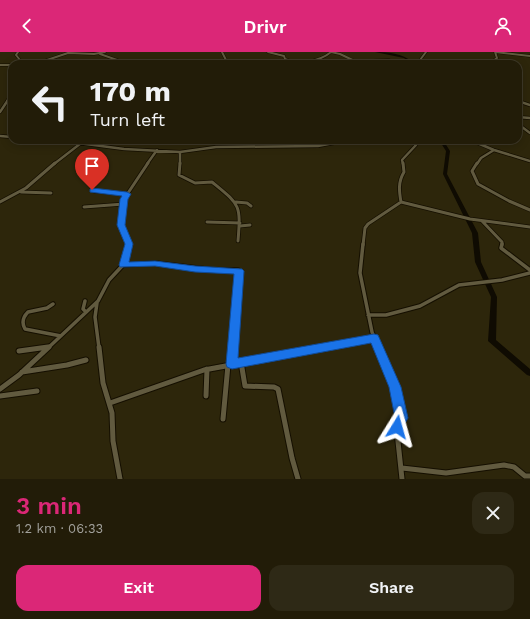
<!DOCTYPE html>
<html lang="en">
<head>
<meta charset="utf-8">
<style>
	:root { --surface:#221c08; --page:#2e2916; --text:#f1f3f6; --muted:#a2a19c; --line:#3f3a29; --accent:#db2777 }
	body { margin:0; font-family:"Work Sans",sans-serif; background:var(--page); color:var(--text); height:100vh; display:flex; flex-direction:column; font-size:15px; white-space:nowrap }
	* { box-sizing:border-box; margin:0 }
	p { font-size:13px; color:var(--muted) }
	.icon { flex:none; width:22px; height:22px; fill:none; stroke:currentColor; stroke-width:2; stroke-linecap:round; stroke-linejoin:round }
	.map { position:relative; height:427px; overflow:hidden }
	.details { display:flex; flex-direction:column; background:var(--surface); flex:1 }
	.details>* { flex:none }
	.banner { position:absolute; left:8px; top:8px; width:514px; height:84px; border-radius:12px; box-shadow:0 2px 10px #0003,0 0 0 1px var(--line); background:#221c08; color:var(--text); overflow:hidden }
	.pin { position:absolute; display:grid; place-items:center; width:34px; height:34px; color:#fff; margin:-41px -17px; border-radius:50% 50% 50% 0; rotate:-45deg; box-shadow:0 0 4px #0007 }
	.pin .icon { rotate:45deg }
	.me { position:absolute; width:44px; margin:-22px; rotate:8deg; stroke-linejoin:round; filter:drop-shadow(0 0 3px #0008) }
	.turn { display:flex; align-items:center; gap:14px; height:84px; padding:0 16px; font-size:18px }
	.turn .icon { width:52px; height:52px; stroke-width:2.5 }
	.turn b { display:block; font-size:28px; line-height:34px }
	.round { display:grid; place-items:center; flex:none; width:42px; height:42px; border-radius:12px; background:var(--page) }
	.head { display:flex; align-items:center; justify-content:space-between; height:68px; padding:0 16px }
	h1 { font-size:24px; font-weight:600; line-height:30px; color:var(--accent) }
	.cta { display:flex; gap:8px; margin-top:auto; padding:8px 16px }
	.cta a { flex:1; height:46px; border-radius:12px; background:var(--accent); color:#fff; font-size:16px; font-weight:600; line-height:46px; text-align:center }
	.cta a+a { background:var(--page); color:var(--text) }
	header { display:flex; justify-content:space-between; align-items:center; height:52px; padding:0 16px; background:var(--accent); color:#fff; font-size:18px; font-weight:600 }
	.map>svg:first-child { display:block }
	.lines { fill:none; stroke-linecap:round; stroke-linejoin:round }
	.river { fill:#0f0b02; fill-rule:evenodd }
	.minor-far4-casing { stroke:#150f00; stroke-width:3 }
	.minor-far3-casing { stroke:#150f00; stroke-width:4 }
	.minor-far2-casing { stroke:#150f00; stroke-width:4.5 }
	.minor-far1-casing { stroke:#150f00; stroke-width:5.5 }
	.minor-casing { stroke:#150f00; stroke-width:7 }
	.minor-far4 { stroke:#615a3f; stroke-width:2 }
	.minor-far3 { stroke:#615a3f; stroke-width:2.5 }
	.minor-far2 { stroke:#615a3f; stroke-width:3 }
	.minor-far1 { stroke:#615a3f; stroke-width:3.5 }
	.minor { stroke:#615a3f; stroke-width:5 }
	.route { fill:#1a73e8; stroke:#114b97 }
</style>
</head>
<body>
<header><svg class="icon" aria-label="back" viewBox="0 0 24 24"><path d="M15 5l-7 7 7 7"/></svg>Drivr<svg class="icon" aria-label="person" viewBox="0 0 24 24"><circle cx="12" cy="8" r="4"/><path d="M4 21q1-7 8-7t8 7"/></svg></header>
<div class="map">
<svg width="530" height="427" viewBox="0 0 530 427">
	<rect width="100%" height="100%" fill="#2d260b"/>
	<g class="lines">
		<!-- river -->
		<path class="river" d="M375,0C387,0 403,1 412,10L411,12H408L409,10L404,6Z
			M439,88H443L450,99L447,122L478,181L481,210L497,245L496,288L530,317V324L527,323L488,289L491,245L475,210L472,181L443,122L446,99Z"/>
		<!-- minor-far4 casing -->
		<g class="minor-far4-casing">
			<path id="minor-far4" d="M18,0L16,3L20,8L19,12
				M222,0L228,12
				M268,0L284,4L285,7L293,10
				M331,0L340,2L361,12
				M495,0L530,4
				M100,2L120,9L118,12
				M357,9L389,8
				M24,12L41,10L68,1L94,2L105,0
				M270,12C289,11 316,13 331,0
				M347,12L357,10
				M417,12L426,0
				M489,12L497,6L495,0
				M0,13H12
				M7,49L12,43
				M518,49H519"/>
		</g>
		<!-- minor-far3 casing -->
		<g class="minor-far3-casing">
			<path id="minor-far3" d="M518,49L530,53
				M0,60L8,48
				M518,65L530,66
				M518,72L530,81
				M0,84L12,85
				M55,88L124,97L180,100L216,95L318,94L350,88
				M470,88L494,98L530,109
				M180,100V112
				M54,112L85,88
				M147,112L157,98
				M403,112L402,108L416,93L417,88
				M477,112L481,106L494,98"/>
		</g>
		<!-- minor-far2 casing -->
		<g class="minor-far2-casing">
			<path id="minor-far2" d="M180,111L179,123L195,131L212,130C240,153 241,152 238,189
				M477,111L472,119L478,132L509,149L530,158
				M95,130L92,137L94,139L127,142
				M21,140L51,141
				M0,150L26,136L55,111
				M236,150L247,151L251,154
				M401,150L470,167L530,175
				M84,155L124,152
				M482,169L502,190V193
				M207,170L240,171
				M240,174L250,173
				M129,193L121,173L124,147L148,111
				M363,193L365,176L368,172L401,150C399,139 398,130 404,120L403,111"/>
		</g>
		<!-- minor-far1 casing -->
		<g class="minor-far1-casing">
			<path id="minor-far1" d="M363,192L360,221L372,280L378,296
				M502,192L501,196L530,218
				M123,213L155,211L215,218H238L233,296
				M85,249L83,257L86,260
				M97,251L95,265L99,296
				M53,252L47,256L28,260C23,265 21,270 25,277L61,284
				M368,263H386L420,254L459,233L502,228L530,221
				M44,296L48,295
				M48,296L98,249L109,228L123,213L129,192
				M323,296L374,286"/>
		</g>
		<!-- minor casing -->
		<g class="minor-casing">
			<path id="minor" d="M99,295L103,331L112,361L113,389L120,427
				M378,295L392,328L401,363L397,380L402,427
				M19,299L48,295
				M241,310L245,334L274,335L278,337L292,406L298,427
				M232,312L233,295
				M22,320L67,313L86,308
				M0,337L19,323L49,295
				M0,344L37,339
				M206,344L207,317
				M110,351L204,318L328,295
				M223,367L228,313
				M402,416L446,421L504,413L514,415L525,424H530"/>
		</g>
		<!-- minor-far4 -->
		<use href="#minor-far4" class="minor-far4"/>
		<!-- minor-far3 -->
		<use href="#minor-far3" class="minor-far3"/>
		<!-- minor-far2 -->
		<use href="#minor-far2" class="minor-far2"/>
		<!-- minor-far1 -->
		<use href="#minor-far1" class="minor-far1"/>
		<!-- minor -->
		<use href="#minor" class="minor"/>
	</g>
	<!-- route -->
	<path class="route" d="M92,136L127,140L131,142L128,147L125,173L133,192L129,210L155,209L195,214L242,217L244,219L238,306L374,282L378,283L401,335L408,366L401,379L397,381L392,379L390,375L395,366L389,335L371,291L232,317L227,315L226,312L234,222L195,220L155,214L120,215L119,213L125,192L117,173L120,147L122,144L90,140V137Z"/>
</svg>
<div class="pin" style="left:92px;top:138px;background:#d93025"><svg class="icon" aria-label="arrive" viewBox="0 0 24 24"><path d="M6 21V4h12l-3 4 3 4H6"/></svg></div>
<svg class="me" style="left:397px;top:375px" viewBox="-20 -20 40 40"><path d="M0-17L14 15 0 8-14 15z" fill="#1a73e8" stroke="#fff" stroke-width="4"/></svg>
<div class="banner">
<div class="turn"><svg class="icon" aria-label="left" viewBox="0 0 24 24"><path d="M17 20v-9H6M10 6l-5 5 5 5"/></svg><div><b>170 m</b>Turn left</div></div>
</div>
</div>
<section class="details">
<div class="head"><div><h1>3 min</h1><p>1.2 km · 06:33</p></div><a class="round"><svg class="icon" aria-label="close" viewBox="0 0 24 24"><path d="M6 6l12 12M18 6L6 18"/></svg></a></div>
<div class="cta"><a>Exit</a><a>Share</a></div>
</section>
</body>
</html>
